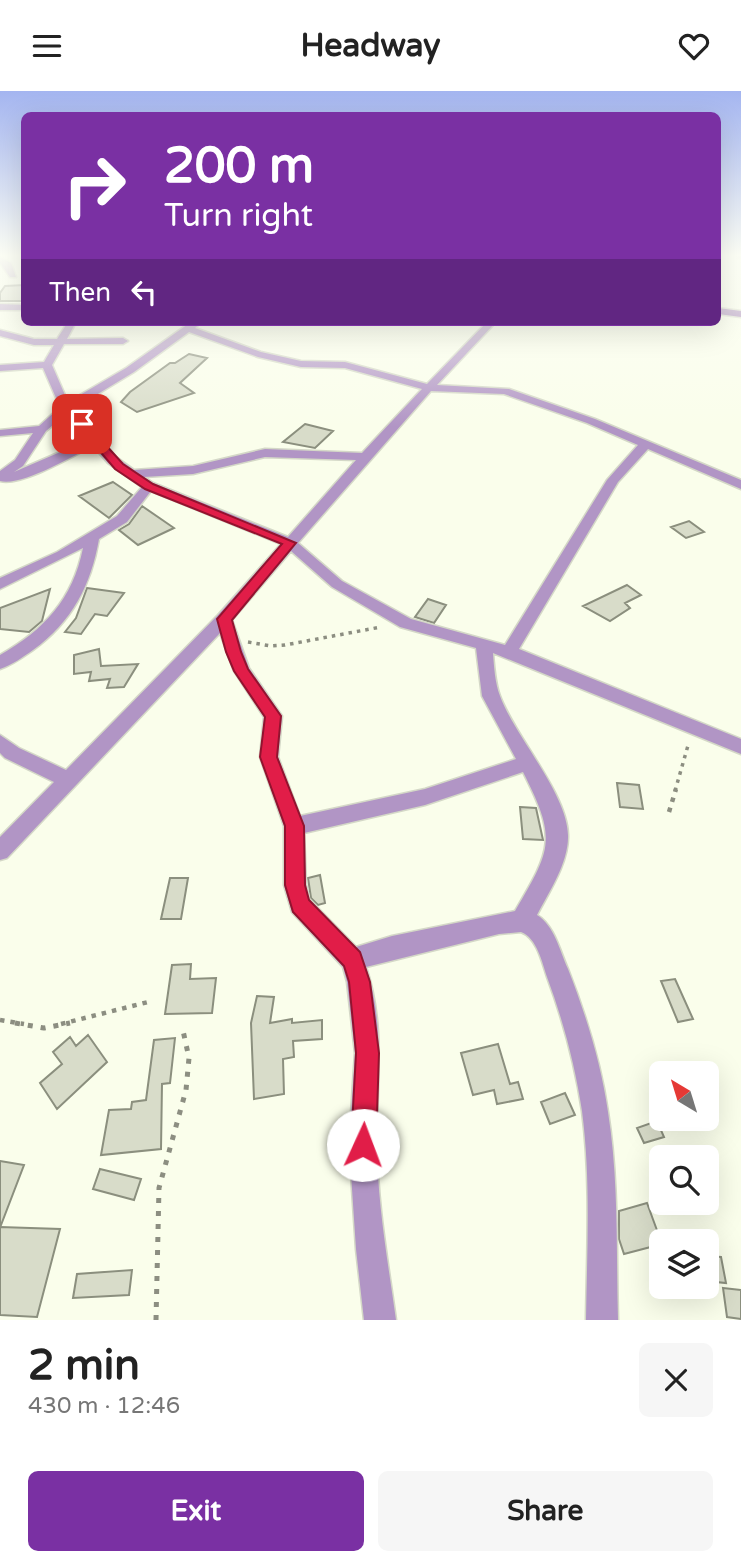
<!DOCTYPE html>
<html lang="en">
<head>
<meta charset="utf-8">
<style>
	:root { --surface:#fff; --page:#f6f6f6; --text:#222; --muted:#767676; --accent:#7a30a3 }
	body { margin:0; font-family:"Varela Round",sans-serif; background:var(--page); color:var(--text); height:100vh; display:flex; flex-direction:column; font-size:26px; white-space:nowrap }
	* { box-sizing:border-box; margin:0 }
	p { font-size:23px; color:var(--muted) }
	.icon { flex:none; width:38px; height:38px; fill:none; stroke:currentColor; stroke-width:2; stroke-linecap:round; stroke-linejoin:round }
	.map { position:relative; height:1229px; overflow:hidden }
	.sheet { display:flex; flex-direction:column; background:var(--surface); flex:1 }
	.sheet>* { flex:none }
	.top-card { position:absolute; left:21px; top:21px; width:700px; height:214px; border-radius:10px; box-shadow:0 7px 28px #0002; background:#7a30a3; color:#fff; overflow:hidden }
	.needle { width:46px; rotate:322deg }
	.fabs { position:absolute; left:649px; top:970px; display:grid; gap:14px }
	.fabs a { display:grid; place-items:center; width:70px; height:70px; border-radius:10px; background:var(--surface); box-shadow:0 7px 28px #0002; font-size:35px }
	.pin { position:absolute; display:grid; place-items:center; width:60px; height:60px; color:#fff; margin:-30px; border-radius:14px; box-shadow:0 4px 10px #0006 }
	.me { position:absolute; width:77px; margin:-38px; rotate:2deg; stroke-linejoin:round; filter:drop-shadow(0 0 5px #0008) }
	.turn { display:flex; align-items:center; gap:24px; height:147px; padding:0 28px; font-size:32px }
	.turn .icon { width:91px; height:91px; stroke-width:2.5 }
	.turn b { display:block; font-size:49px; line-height:60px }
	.then { display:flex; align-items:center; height:66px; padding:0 28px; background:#0003; gap:14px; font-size:26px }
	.round { display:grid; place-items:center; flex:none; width:74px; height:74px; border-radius:10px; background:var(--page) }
	.overview { display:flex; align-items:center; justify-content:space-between; height:119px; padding:0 28px }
	h1 { font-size:42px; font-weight:700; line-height:52px }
	.cta { display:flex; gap:14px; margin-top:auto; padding:14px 28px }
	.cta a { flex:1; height:80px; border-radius:10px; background:var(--accent); color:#fff; font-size:28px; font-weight:700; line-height:80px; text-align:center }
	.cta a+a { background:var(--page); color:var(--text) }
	header { display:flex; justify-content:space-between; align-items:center; height:91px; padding:0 28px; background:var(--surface); font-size:32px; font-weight:700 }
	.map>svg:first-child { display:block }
	.building { fill:#d8dcc9; stroke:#8b8f7e; stroke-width:2 }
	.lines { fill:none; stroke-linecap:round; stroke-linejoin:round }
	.minor-casing { stroke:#d4d8c7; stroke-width:3 }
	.secondary-casing { stroke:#d4d8c7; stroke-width:3 }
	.path-far2 { stroke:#8c8e81; stroke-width:3.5; stroke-dasharray:3.5 5; stroke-linecap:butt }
	.path-far1 { stroke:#8c8e81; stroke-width:4.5; stroke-dasharray:4.5 6; stroke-linecap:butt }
	.path { stroke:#8c8e81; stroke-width:5; stroke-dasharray:5 8; stroke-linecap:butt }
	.minor { fill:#b195c5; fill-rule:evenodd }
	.secondary { fill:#8d63a8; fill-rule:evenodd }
	.route { fill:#e11d48; stroke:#92132f; stroke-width:2 }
</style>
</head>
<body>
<header><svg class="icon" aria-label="menu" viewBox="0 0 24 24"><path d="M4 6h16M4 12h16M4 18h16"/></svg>Headway<svg class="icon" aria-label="heart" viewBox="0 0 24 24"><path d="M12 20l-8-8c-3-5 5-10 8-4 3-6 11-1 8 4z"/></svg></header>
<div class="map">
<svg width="741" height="1229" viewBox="0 0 741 1229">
	<rect width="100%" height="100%" fill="#fafeeb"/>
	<!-- building -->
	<path class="building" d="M24,194V210H0V202L5,195Z
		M189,263L207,267L180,292L194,302L137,321L121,311L130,301L170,272H175Z
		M305,333L333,340L315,357L283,351Z
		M113,391L132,404L109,427L79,405Z
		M142,415L174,437L138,454L119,439L129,433Z
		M689,430L704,441L686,447L671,436Z
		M627,494L641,504L625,512L630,517L610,530L583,515Z
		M87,497L124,502L107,525L95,523L81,543L65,541L76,527Z
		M50,498L42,530L29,541L0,538V517Z
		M428,508L446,514L434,532L415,526Z
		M99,558L101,575L138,573L124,596L107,597L110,588L89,590L91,581L74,583V564Z
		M617,692L639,694L643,718L620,716Z
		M520,716L536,717L543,749L523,748Z
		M320,784L325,812L318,814L311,807L308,787Z
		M170,787H188L181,828H161Z
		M191,873L190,888L216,887L212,922L165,923L172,874Z
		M675,888L693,928L678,931L661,890Z
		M257,905L274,906L270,932L292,928V932L322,929V948L293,950L294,966L283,968L284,1003L254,1008L251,932Z
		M88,944L107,971L57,1018L40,992L62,973L53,961L70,946L76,955Z
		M175,947L170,992L162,993L161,1058L101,1064L109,1019L131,1018L132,1011L146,1009L154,949Z
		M498,953L510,993L518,991L523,1008L497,1013L494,999L473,1004L461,962Z
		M565,1002L575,1024L550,1033L541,1011Z
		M657,1030L664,1046L644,1052L637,1037Z
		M0,1070L24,1074L1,1134H0Z
		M100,1078L141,1088L134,1109L93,1098Z
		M647,1112L662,1153L624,1163L619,1148V1120Z
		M0,1136L60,1138L37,1226L0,1224Z
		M707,1165L721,1166L726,1192L707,1190Z
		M132,1179L129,1204L73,1207L77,1183Z
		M723,1197L741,1199V1228L727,1226Z"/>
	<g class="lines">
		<!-- minor casing -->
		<g class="minor-casing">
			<path id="minor" d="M736,163H741V167H738Z
				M0,166L11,172L16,186H10L0,172Z
				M0,213L24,214V219H0Z
				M68,231H76L67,248L123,247L128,250L123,253H64L52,274L68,311L126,277L191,231H201L195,237L261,261L301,270L345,271L427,293L487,231H496L437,294L509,298L595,328L741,389V398L648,358L618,391L519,558L741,648V663L493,562C494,576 495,592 500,605C514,644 567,702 568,744C569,771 549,801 537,824C554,834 560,860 568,878C586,924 601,972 608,1021C619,1090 616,1160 618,1229H586C587,1160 591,1089 582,1020C575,974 563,929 547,886C542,871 537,847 521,841L499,843L366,876C386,936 376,991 377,1052C377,1111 388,1171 396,1229H364L356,1158L349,1053L355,962L347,891L343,876L292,821L284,794V735L260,666L264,626L234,580L220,542L7,767L0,769V746L54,691L5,667L0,662V644L19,657L66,679L218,524L281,453L151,400L127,431L99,448C91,494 72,531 33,559C23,566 12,574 0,578V564C44,539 73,508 83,457L0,498V487L57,461L117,425L142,396L108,372L93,355C73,365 21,396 0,390V380L15,369L33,342L0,345V339L39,335L60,316L43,277L0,280V274L44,271L54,254H34L0,245V239L34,248H57ZM189,241L258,266L301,276L345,277L422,298L362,362L265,358L193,375L134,379L116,366L73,318L134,281ZM431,300L504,303L587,332L638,354L607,389L505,554L411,528L342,490L298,452ZM66,323L88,349L14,381L23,375L46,340ZM265,366L356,369L288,446L153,392L144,386L193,383ZM291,460L332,496L400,536L476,557L482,605L516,668L425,698L300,725L278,666L282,625L249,577L232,529ZM523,681C557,748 552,757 515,820L392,845L356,856L309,808L306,794L304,742L425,714Z"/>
		</g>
		<!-- secondary casing -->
		<g class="secondary-casing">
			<path id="secondary" d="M718,217L741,220V226L718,223Z"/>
		</g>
		<!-- path-far2 -->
		<path class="path-far2" d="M248,551L271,555L285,554L381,536
			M675,700L689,651"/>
		<!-- path-far1 -->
		<path class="path-far1" d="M669,721L676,698
			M0,929L24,933
			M61,933L152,910"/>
		<!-- path -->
		<path class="path" d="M15,932L44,937L70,932
			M156,1229L159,1097L186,999L189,967L182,935"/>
		<!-- minor -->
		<use href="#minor" class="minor"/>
		<!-- secondary -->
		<use href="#secondary" class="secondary"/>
	</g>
	<!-- sky -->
	<linearGradient id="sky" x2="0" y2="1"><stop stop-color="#a4b5f0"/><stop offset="0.49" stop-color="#fdfff6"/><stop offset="1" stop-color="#fdfff6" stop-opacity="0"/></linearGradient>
	<rect width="741" height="336" fill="url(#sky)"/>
	<!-- route -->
	<path class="route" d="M78,331H85L123,373L153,393L296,452L232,529L241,561L248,578L281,625L277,666L304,735L305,794L309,809L360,861L370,891L379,962L376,1054L372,1062L363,1066L355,1062L351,1054L356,962L349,891L344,875L293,821L285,794V735L260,666L265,626L234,580L226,561L217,528L282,453L145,398L115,378L78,335Z"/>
</svg>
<div class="fabs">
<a><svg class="needle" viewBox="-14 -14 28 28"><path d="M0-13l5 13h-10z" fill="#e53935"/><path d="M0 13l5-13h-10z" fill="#767676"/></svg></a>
<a><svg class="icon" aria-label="search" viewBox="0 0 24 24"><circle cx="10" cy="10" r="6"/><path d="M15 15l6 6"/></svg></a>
<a><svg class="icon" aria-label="layers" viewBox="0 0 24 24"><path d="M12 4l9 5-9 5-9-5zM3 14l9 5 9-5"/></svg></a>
</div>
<div class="pin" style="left:82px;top:333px;background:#d93025"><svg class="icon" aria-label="arrive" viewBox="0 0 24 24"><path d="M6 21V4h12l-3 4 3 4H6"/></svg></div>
<svg class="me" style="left:363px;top:1054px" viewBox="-20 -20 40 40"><circle r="19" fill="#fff"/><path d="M0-13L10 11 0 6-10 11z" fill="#e11d48"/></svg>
<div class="top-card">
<div class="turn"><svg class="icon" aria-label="right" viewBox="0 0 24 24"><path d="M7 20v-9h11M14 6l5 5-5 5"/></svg><div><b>200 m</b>Turn right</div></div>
<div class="then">Then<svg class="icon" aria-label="left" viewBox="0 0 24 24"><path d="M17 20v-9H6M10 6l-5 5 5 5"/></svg></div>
</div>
</div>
<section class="sheet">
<div class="overview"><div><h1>2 min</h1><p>430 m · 12:46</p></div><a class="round"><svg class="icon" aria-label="close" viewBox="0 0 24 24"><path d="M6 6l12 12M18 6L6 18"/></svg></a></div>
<div class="cta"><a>Exit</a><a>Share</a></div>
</section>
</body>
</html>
